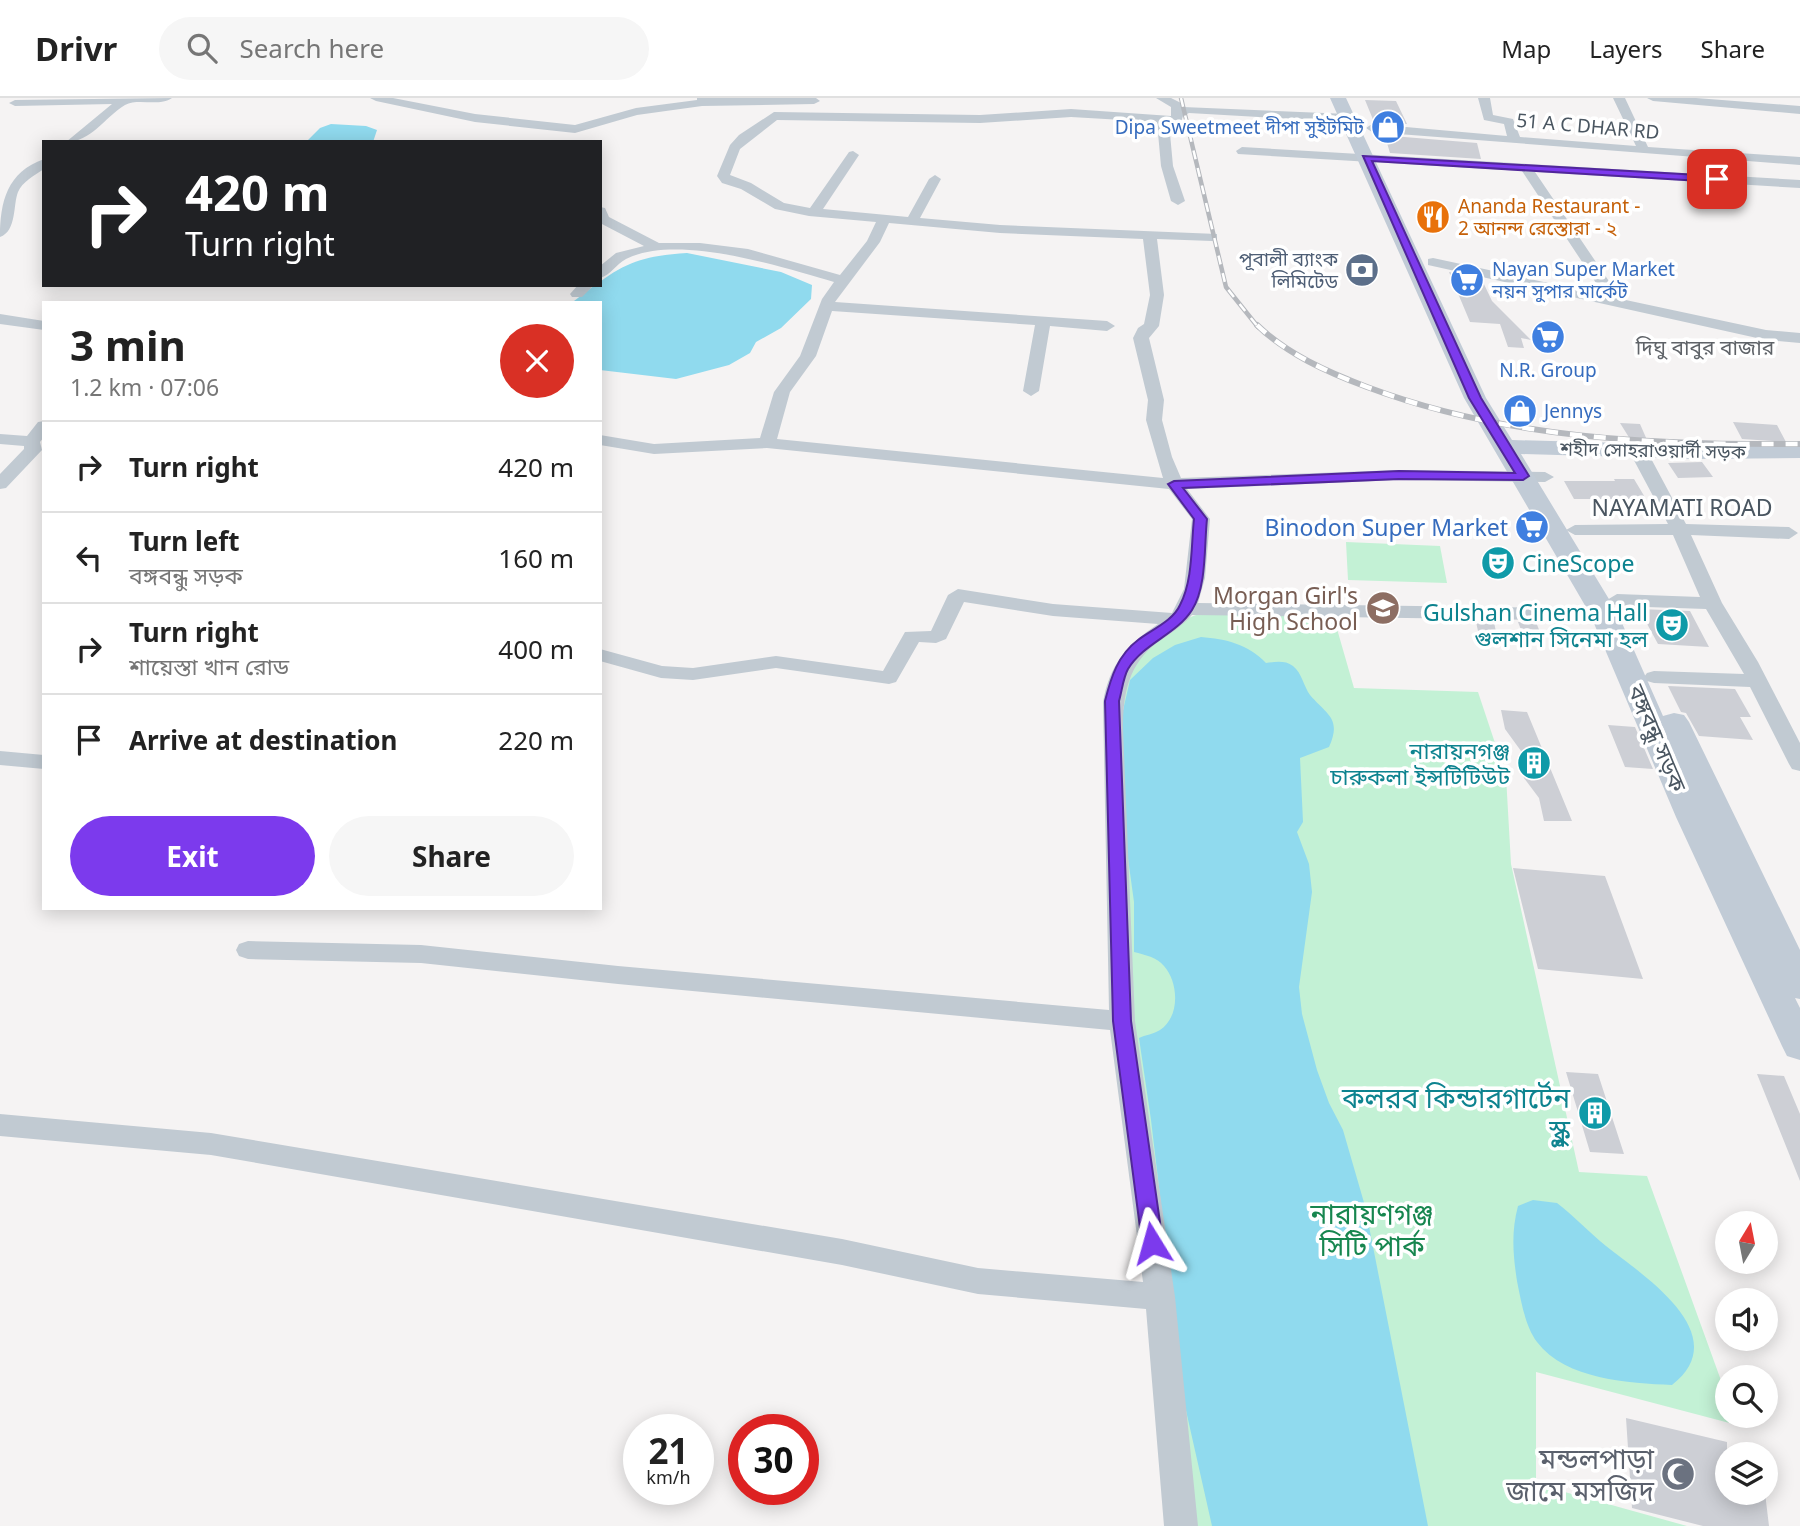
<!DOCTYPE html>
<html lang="en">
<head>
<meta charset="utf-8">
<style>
	:root { --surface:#fff; --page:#f6f6f6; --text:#222; --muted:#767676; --line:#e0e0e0; --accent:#7c3aed }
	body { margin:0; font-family:"Noto Sans","Noto Sans Bengali",sans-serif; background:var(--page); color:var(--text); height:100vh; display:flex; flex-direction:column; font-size:26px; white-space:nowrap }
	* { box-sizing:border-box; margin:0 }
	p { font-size:23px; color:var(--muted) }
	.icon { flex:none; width:38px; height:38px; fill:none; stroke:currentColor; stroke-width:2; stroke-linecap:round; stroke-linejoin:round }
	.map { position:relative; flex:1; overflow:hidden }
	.sheet { position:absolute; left:42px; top:203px; width:560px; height:609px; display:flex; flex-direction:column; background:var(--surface); border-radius:0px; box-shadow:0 4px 18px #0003 }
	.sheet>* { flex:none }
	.banner { position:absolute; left:42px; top:42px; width:560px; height:147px; border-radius:0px; box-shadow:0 4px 18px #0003; background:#202124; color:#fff; overflow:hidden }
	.needle { width:46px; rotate:10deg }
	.buttons { position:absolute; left:1715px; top:1113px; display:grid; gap:14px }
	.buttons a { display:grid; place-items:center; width:63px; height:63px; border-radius:50%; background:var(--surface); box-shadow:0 4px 18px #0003; font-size:35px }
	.speed { position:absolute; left:623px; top:1316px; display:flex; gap:14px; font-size:35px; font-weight:700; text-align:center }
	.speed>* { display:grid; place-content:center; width:91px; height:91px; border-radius:50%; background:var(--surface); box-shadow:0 4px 18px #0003; line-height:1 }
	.speed small { font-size:18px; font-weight:400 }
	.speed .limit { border:10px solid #d22; background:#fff; color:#111 }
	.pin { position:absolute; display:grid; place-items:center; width:60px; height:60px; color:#fff; margin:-30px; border-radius:14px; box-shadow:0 4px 10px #0006 }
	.me { position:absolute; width:77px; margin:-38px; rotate:352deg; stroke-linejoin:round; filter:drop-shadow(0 0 5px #0008) }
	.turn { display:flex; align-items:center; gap:24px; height:147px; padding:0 28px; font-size:32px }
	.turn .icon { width:91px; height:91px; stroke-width:2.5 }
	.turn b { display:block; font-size:49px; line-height:60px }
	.round { display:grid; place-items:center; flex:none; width:74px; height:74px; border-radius:37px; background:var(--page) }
	.summary { display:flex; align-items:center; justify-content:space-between; height:119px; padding:0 28px }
	h1 { font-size:42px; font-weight:700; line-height:52px }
	.button { display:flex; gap:14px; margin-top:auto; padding:14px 28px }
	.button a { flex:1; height:80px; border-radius:42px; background:var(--accent); color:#fff; font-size:28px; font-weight:700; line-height:80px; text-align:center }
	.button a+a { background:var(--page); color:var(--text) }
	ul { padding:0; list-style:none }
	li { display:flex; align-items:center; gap:21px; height:91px; padding:0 28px; border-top:2px solid var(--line) }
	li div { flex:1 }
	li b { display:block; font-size:26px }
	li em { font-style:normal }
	header { display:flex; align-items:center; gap:42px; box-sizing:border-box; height:98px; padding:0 35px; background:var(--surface); border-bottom:2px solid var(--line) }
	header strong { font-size:33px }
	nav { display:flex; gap:38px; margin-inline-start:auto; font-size:24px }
	.search { width:490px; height:63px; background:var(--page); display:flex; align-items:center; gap:18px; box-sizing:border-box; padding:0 24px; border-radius:38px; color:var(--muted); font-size:26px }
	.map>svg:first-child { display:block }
	.green { fill:#c3f1d5 }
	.water { fill:#90daee }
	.building { fill:#cdcfd5 }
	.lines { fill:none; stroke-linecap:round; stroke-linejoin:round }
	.street { fill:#c1cad2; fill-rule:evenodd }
	.secondary { fill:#c1cbd6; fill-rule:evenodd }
	.rail-far1-casing { stroke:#b5b8bd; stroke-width:4.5 }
	.rail-casing { stroke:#b5b8bd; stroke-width:6 }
	.rail-far1 { stroke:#fff; stroke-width:2.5; stroke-dasharray:9; stroke-linecap:butt }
	.rail { stroke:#fff; stroke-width:4.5; stroke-dasharray:12; stroke-linecap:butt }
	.route { fill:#7c3aed; stroke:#51269a; stroke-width:2 }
	.labels { text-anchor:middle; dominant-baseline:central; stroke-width:7; stroke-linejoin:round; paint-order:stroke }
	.far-street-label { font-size:19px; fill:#4a5661; stroke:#fff }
	.far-shop-label { font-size:19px; fill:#366cbe; stroke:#fff; text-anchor:start }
	.far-food-label { font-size:19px; fill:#c56008; stroke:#fff; text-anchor:start }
	.far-service-label { font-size:19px; fill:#4e5e75; stroke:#fff; text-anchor:end }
	.far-neighbourhood-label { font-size:21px; fill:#5f6368; stroke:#fff }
	.street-label { font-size:23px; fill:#4a5661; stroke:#fff }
	.shop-label { font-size:23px; fill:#366cbe; stroke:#fff; text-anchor:end }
	.culture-label { font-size:23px; fill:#0d838f; stroke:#fff; text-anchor:end }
	.education-label { font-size:23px; fill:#785e54; stroke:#fff; text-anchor:end }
	.near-culture-label { font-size:28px; fill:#0d838f; stroke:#fff; text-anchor:end }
	.near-park-label { font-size:28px; fill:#17864f; stroke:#fff }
	.near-worship-label { font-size:28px; fill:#5b616d; stroke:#fff; text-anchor:end }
</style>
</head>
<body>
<header>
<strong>Drivr</strong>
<div class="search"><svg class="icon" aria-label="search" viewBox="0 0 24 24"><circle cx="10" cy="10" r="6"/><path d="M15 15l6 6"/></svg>Search here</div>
<nav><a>Map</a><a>Layers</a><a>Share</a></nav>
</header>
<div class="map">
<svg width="1800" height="1428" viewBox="0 0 1800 1428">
	<rect width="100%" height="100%" fill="#f5f3f3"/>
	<!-- green -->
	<path class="green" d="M1346,444L1440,448L1447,485L1348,482Z
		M1199,516L1333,517L1354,590L1478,594L1506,678L1511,766L1579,1074L1647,1078L1727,1299V1318H1734L1737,1327L1536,1274V1386L1687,1428H1188L1122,882L1124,579C1144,554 1168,525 1199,516Z"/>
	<!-- water -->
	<path class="water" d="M331,26L366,28L377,32L373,44H306L320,30Z
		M687,155L781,174L812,187L811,201L781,230L756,244L750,255L729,267L676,281L600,272V205L574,203L595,187H600V184C628,162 653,157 687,155Z
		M1201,539C1226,541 1248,546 1266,565C1275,564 1285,562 1293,568C1302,575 1304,589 1310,597C1327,617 1342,620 1329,649L1300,660L1303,724L1297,734L1309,766L1312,794L1299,889L1302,916L1317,972L1329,1005L1343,1032L1365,1108L1428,1428H1212L1185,1308L1151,1022L1139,940C1145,937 1154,936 1160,932C1180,919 1179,885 1164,868C1157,859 1145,857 1134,854V804L1123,724L1121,621L1130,582L1153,560L1175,547Z
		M1533,1102L1557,1105C1574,1118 1589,1134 1606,1148C1644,1178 1736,1237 1672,1287C1629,1285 1566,1282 1537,1244C1525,1228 1521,1203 1517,1183C1513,1157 1511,1134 1518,1108Z"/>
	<!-- building -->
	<path class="building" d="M1365,2L1396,3L1407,26L1374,24Z
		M1380,37L1477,45L1481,61L1390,55L1387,45H1384Z
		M1449,174L1482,182L1492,203L1531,242L1521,240L1524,250L1508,249L1500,226L1470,224Z
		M1733,324L1777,327L1786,344L1742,341Z
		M1620,325L1640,326L1647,342L1630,341Z
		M1702,364L1713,379L1678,380L1668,365Z
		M1614,381H1634L1646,401H1574L1564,383H1615Z
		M1639,511L1690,513L1709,549L1658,546Z
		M1476,524H1494L1498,544L1480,542Z
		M1518,524H1536L1545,547H1527Z
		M1668,588L1735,591L1751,619H1740L1753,642L1699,638L1686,615L1681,614Z
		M1501,612L1527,614L1572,723H1544L1539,700L1524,680L1521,670V653L1505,631Z
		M1608,627L1635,629L1653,671L1625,669Z
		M1513,770L1605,778L1643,881L1538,871Z
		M1566,974L1598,976L1624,1056L1590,1054Z
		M1757,976L1784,978L1800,1016V1083Z
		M1626,1320L1727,1344V1395H1765L1769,1428H1703L1632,1410Z"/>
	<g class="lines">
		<!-- street -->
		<path class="street" d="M172,0C159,9 138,0 125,7C104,20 91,44 66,44L112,6L15,8L9,5L15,2Z
			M370,0H393L475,16L575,27L636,10L697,2V0H816L820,3L814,6L702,8L637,17L575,35L475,24L376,3Z
			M1156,0H1171L1181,5L1183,9L1348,16L1354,20L1348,24L1189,15L1183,18L1181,24L1169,25L1173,68L1185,103L1178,107L1171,103L1161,68L1157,24L1071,19L980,25L777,22L740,51L730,77L751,85L784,105L810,110L849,54L853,53L859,57L823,111L908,119L929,81L935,77L941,81L920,120L1000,127L1217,136V142L1212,143L1157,141L1164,197L1159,228L1149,240L1164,302L1162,322L1172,359L1181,380L1399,372L1545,374L1554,379L1545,384L1399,382L1187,391L1210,421L1205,480L1198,505L1624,511L1634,517L1624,523L1192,517C1182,528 1170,536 1158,544C1128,566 1123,596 1123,631L1135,923L1175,1199L1198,1428H1164L1146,1211L978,1196L842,1167L211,1057L0,1038V1016L211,1035L842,1141L978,1170L1143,1184L1110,932L618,886L421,865L248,861L239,858L236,852L239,846L248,843L421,847L618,868L1109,912L1103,605C1109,567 1127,547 1158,526L1053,518L964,504L946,541L936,545L919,544L896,584L889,586L776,570L693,582L661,580L600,563V551L662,568L693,570L776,558L883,573L905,534L931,533L948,497L958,491L1053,506L1172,515L1184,491L1192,421L1169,391L767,350L654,356L600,347V337L654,346L760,340L774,294L800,258L822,201L834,184C782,169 677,135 626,161C616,166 611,177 600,180V168L616,155L644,148L600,125V109L605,110L609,119L659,145H700L748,151L840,177L867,143L876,124L809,118L775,111L741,91L722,85L717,78L730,47L739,37L774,14L980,17L1071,11L1171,18V9ZM889,125L1000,135L1143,141L1150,197L1144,226L1138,230L1133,240L1148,302L1146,322L1163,380L777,341L790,294L816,258L832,213L1035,227L1023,293L1031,298L1039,293L1050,228L1107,233L1115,228L1107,223L835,204L880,144Z
			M1478,0H1490L1493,17L1513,21L1520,39L1636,48L1613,0H1625L1648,49L1800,59V67L1372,34L1366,30L1372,26L1507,38L1504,26L1484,22Z
			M1647,0H1696L1800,8V16L1653,3Z
			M1242,49L1800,82V90L1535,74L1621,201L1766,232L1800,235V245L1766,242L1428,167V161L1433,160L1604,197L1522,73L1238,56L1236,53Z
			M44,61V71C35,77 22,84 18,94C13,106 17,133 0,139C0,104 7,74 44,61Z
			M578,187H594L582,199H572L570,196Z
			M0,216L44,223V232L0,226Z
			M44,323V339L40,344L42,352L6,390L0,391V376L24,351V348L0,346V336L27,338L38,324Z
			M1638,348L1647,353L1686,426L1789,429L1798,435L1789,441L1691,437L1722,505L1758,564L1800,645V673L1792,671L1789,666L1750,589L1654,585L1647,583L1644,579L1647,575L1654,573L1744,576L1706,511L1617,508L1607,502L1617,496L1700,499L1673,437H1575L1566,432L1575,427L1668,426L1629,353Z
			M0,653L44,657V671L0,667Z"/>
		<!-- secondary -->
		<path class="secondary" d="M1330,0H1346L1486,300L1512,342L1695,347L1800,346V360L1695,361L1521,356L1618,516L1663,618L1674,615L1684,617L1689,624L1800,852V901L1795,900L1800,910V962L1787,958L1782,948L1676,719L1590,516L1464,300Z"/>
		<!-- rail-far1 casing -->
		<g class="rail-far1-casing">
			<path id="rail-far1" d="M1181,0L1226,189L1258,229"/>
		</g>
		<!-- rail casing -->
		<g class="rail-casing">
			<path id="rail" d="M1257,227C1287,256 1327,274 1367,289C1506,341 1653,347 1800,346"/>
		</g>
		<!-- rail-far1 -->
		<use href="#rail-far1" class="rail-far1"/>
		<!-- rail -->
		<use href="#rail" class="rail"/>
	</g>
	<!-- route -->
	<path class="route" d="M1363,58L1717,78L1722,81L1717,84L1372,63L1481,300L1529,378L1523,382L1399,381L1183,390L1207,421C1204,448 1207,488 1192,512C1176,537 1144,545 1128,571C1123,580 1122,593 1119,603L1131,923L1163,1145L1160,1152L1152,1154L1145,1152L1142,1145L1113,923L1105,603C1111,579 1118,557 1138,542C1151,532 1173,523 1180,507C1193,482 1191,448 1194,421L1168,386L1174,383L1399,373L1515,375L1469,300Z"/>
	<!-- icons -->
	<defs>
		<g id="shop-disc" transform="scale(1.75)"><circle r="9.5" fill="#3f7fe0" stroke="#fff"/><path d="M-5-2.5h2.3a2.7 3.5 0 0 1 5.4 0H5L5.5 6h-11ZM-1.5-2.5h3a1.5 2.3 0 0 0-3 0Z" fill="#fff"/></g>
		<g id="restaurant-disc" transform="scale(1.75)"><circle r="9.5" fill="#e8710a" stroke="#fff"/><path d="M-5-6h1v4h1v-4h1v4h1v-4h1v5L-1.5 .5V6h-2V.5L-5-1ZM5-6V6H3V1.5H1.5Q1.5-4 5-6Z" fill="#fff"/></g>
		<g id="bank-disc" transform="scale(1.75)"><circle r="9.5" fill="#5c6f8a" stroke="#fff"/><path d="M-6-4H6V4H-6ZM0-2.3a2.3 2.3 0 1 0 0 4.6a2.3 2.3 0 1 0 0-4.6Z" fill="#fff"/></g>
		<g id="supermarket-disc" transform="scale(1.75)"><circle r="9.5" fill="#3f7fe0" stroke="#fff"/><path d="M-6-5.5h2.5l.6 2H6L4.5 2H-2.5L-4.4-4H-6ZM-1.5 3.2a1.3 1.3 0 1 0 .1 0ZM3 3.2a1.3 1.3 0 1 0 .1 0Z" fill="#fff"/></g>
		<g id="theatre-disc" transform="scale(1.75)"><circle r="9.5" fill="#0f9aa8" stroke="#fff"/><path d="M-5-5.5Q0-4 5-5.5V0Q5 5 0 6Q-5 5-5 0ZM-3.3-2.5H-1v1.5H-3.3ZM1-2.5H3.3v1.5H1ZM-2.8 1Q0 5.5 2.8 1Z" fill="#fff"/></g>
		<g id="school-disc" transform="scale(1.75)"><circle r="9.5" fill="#8d6e63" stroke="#fff"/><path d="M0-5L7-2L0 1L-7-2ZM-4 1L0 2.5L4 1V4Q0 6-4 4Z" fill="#fff"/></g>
		<g id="building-disc" transform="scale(1.75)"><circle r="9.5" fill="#0f9aa8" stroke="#fff"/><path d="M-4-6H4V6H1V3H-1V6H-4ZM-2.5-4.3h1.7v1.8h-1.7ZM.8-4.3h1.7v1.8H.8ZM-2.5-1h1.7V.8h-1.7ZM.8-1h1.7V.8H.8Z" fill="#fff"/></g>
		<g id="mosque-disc" transform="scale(1.75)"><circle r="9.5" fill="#6b7280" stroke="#fff"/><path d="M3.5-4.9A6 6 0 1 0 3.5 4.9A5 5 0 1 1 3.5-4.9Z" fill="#fff"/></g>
	</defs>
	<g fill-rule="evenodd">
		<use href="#shop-disc" x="1388" y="29"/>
		<use href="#restaurant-disc" x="1433" y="119"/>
		<use href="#bank-disc" x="1362" y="172"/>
		<use href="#supermarket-disc" x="1467" y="182"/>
		<use href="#supermarket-disc" x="1548" y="239"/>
		<use href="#shop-disc" x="1520" y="313"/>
		<use href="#supermarket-disc" x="1532" y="429"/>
		<use href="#theatre-disc" x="1498" y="465"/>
		<use href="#school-disc" x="1383" y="510"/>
		<use href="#theatre-disc" x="1672" y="527"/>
		<use href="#building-disc" x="1534" y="665"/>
		<use href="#building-disc" x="1595" y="1015"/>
		<use href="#mosque-disc" x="1678" y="1376"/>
	</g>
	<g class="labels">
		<!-- far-street labels -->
		<g class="far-street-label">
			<text transform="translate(1588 28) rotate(5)">51 A C DHAR RD</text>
			<text transform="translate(1653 352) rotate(1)">শহীদ সোহরাওয়ার্দী সড়ক</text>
		</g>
		<!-- far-shop labels -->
		<g class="far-shop-label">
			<text x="1364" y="29" text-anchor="end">Dipa Sweetmeet দীপা সুইটমিট</text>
			<text x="1492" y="171">Nayan Super Market<tspan x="1492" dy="22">নয়ন সুপার মার্কেট</tspan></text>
			<text x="1548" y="272" text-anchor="middle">N.R. Group</text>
			<text x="1544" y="313">Jennys</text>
		</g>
		<!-- far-food labels -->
		<g class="far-food-label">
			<text x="1458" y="108">Ananda Restaurant -<tspan x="1458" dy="22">2 আনন্দ রেস্তোরা - ২</tspan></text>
		</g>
		<!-- far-service labels -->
		<g class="far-service-label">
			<text x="1338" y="161">পূবালী ব্যাংক<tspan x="1338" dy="22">লিমিটেড</tspan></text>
		</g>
		<!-- far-neighbourhood labels -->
		<g class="far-neighbourhood-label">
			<text x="1705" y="249">দিঘু বাবুর বাজার</text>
		</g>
		<!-- street labels -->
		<g class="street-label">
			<text x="1682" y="409">NAYAMATI ROAD</text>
			<text transform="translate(1658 640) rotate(67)">বঙ্গবন্ধু সড়ক</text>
		</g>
		<!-- shop labels -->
		<g class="shop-label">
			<text x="1508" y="429">Binodon Super Market</text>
		</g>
		<!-- culture labels -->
		<g class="culture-label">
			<text x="1522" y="465" text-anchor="start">CineScope</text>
			<text x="1648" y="514">Gulshan Cinema Hall<tspan x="1648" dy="26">গুলশান সিনেমা হল</tspan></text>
			<text x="1510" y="652">নারায়নগঞ্জ<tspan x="1510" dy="26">চারুকলা ইন্সটিটিউট</tspan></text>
		</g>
		<!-- education labels -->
		<g class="education-label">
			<text x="1358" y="497">Morgan Girl's<tspan x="1358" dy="26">High School</tspan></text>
		</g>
		<!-- near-culture labels -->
		<g class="near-culture-label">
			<text x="1570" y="999">কলরব কিন্ডারগার্টেন<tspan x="1570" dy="32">স্কুল</tspan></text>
		</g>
		<!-- near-park labels -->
		<g class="near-park-label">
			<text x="1372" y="1115">নারায়ণগঞ্জ<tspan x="1372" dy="32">সিটি পার্ক</tspan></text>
		</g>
		<!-- near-worship labels -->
		<g class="near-worship-label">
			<text x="1654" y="1360">মন্ডলপাড়া<tspan x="1654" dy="32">জামে মসজিদ</tspan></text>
		</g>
	</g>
</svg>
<div class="buttons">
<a><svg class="needle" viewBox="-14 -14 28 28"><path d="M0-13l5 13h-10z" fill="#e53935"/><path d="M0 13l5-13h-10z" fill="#767676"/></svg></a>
<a><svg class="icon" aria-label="sound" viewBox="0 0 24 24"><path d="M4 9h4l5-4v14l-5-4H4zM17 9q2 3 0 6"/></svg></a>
<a><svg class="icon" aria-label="search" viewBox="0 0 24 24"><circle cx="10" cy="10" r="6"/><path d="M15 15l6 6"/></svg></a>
<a><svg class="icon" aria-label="layers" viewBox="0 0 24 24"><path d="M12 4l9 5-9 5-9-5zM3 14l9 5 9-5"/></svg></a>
</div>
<div class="speed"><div>21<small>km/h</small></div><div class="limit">30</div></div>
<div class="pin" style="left:1717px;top:81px;background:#d93025"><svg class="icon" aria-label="arrive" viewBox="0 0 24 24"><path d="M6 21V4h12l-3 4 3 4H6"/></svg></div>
<svg class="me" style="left:1152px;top:1145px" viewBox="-20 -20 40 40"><path d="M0-17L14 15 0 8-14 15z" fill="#7c3aed" stroke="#fff" stroke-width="4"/></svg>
<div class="banner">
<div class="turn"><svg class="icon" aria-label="right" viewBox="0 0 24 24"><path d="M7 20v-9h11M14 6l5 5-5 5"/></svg><div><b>420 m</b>Turn right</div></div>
</div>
<section class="sheet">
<div class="summary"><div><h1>3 min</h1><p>1.2 km · 07:06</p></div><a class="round" style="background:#d93025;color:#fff"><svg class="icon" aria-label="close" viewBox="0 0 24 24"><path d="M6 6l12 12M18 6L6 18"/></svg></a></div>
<ul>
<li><svg class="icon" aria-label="right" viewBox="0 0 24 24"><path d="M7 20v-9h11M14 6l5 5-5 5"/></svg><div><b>Turn right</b></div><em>420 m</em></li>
<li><svg class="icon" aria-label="left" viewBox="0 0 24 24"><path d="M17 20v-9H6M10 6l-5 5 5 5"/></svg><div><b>Turn left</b><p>বঙ্গবন্ধু সড়ক</p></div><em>160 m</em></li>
<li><svg class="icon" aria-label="right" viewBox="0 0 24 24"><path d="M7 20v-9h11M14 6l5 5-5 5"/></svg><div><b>Turn right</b><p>শায়েস্তা খান রোড</p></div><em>400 m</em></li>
<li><svg class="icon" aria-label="arrive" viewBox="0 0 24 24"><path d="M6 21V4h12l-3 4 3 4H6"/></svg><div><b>Arrive at destination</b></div><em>220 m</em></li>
</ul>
<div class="button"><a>Exit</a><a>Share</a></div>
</section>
</div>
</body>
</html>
